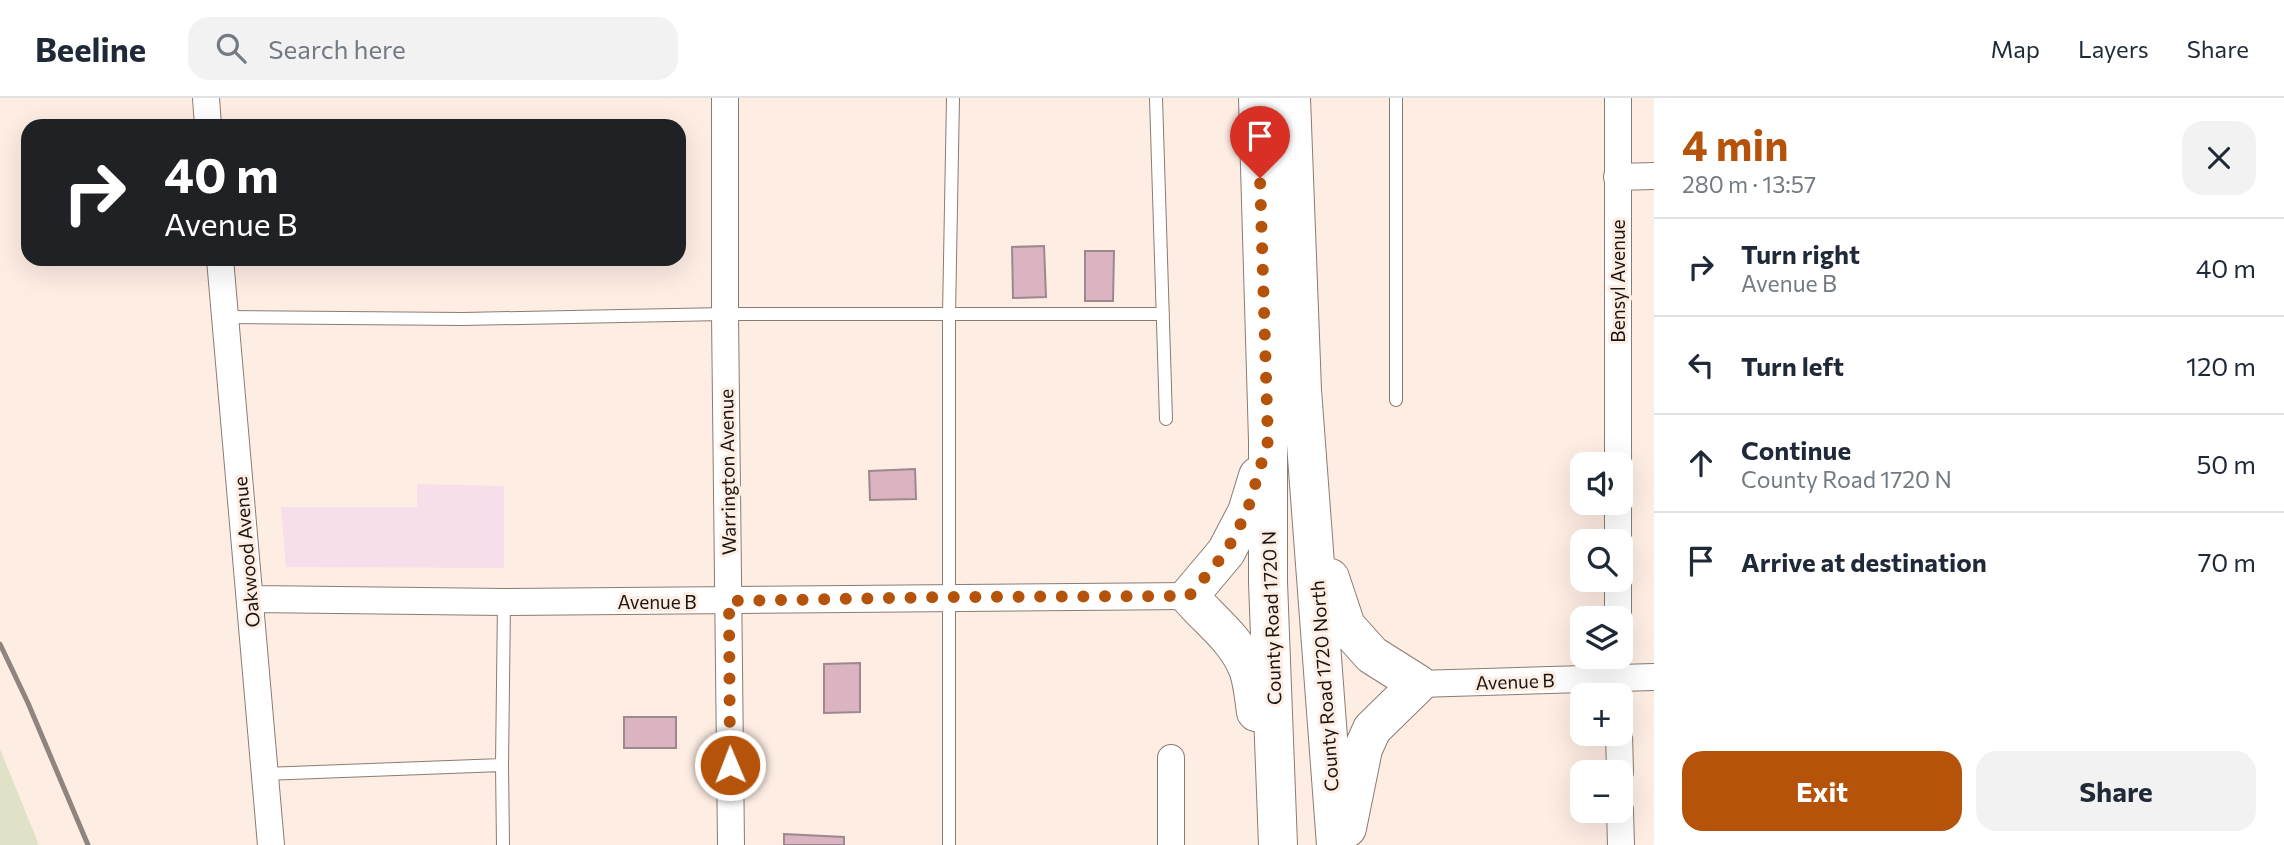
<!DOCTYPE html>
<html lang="en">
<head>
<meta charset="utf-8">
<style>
	:root { --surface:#fff; --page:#f2f2f3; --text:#1f2937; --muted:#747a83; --line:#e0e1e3; --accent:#b45309 }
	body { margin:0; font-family:Commissioner,sans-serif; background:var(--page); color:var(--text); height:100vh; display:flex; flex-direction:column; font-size:26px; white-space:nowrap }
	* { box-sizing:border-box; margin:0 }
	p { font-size:23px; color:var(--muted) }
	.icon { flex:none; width:38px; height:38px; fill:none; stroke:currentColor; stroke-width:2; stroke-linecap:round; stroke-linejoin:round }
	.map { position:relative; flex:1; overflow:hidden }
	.drawer { display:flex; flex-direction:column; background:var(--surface); width:630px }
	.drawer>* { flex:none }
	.banner { position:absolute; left:21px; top:21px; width:665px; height:147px; border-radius:21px; box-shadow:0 7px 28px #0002; background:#202124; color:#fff; overflow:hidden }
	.tools { position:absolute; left:1570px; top:354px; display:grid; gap:14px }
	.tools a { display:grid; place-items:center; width:63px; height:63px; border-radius:14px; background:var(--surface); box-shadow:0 7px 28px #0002; font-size:35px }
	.pin { position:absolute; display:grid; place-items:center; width:60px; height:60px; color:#fff; margin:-72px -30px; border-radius:50% 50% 50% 0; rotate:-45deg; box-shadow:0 0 7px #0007 }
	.pin .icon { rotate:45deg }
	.me { position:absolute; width:77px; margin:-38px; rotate:359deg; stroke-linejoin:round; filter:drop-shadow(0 0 5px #0008) }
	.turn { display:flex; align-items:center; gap:24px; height:147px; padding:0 28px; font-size:32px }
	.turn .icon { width:91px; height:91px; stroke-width:2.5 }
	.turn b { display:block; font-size:49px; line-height:60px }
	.round { display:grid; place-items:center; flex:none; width:74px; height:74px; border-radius:21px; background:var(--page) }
	.summary { display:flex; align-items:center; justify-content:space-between; height:119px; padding:0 28px }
	h1 { font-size:42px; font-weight:700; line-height:52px; color:var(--accent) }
	.button { display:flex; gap:14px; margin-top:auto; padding:14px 28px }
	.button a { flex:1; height:80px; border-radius:21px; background:var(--accent); color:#fff; font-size:28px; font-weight:700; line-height:80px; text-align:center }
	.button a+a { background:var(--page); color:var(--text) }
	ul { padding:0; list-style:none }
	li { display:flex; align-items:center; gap:21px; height:98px; padding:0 28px; border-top:2px solid var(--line) }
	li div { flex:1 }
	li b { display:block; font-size:26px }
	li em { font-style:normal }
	header { display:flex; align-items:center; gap:42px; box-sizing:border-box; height:98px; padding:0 35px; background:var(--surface); border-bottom:2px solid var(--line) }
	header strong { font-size:33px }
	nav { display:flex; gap:38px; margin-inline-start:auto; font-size:24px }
	.search { width:490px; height:63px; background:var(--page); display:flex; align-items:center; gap:18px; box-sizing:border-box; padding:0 24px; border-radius:21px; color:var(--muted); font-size:26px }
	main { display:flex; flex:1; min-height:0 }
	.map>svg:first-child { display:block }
	.commercial { fill:#f6dfeb }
	.green { fill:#dfe2c7 }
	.building { fill:#dcb3c0; stroke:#9b898e; stroke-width:2 }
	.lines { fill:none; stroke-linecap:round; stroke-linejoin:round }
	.lane-casing { stroke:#8b7c73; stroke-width:14 }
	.street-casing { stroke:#8b7c73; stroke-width:28 }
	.primary-casing { stroke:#8b7c73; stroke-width:40 }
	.lane { stroke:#fff; stroke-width:12 }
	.street { stroke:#fff; stroke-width:26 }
	.primary { stroke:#fff; stroke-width:38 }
	.rail { stroke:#90847e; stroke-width:5 }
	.route { stroke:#b45309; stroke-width:12; stroke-dasharray:0 21.6 }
	.labels { text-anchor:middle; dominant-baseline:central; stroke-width:6; stroke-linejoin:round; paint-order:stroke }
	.street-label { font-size:19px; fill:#1a1411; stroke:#feede3 }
</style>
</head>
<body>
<header>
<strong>Beeline</strong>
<div class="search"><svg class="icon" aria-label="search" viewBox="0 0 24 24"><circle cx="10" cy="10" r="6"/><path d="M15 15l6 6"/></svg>Search here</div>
<nav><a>Map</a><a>Layers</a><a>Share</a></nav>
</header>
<main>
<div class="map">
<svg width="1654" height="747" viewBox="0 0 1654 747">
	<rect width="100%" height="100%" fill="#feede3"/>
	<!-- commercial -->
	<path class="commercial" d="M417,386L504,388V470L286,469L281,409H417Z"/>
	<!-- green -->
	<path class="green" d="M0,651L39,747H0Z"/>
	<!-- building -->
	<path class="building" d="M1044,148L1046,199L1013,200L1012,149Z
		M1085,153H1114L1113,203H1085Z
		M915,371L916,401L870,402L869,373Z
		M860,565V614L824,615V566Z
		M624,619H676V650H624Z
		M784,736L844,739V747H784Z"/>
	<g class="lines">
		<!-- lane casing -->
		<g class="lane-casing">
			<path id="lane" d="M1156,0L1166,321
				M225,219L463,221L725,216H1163
				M1396,302V0
				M264,676L502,667
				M503,747L502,667L504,504
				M949,747V217L953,0"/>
		</g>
		<!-- street casing -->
		<g class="street-casing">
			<path id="street" d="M206,0L208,28
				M725,0V216L731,747
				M1617,79L1654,78
				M220,161L271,747
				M1618,366V0
				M1618,404V443
				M1618,481V520
				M251,501L504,504L1189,498
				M1418,586L1654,579
				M1619,635L1620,674
				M1620,712L1621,747
				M1171,747V660"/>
		</g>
		<!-- primary casing -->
		<g class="primary-casing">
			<path id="primary" d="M1258,0L1268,343V484L1278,747
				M1291,0L1302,292L1336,747
				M1330,480L1346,528L1372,557L1418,586L1372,631L1363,651L1347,730
				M1256,614C1254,601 1253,584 1248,571C1236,540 1209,522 1189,498L1226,454L1247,414L1258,378"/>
		</g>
		<!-- lane -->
		<use href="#lane" class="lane"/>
		<!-- street -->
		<use href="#street" class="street"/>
		<!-- primary -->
		<use href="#primary" class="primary"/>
		<!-- rail -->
		<path class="rail" d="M0,546L28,605L88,747"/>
	</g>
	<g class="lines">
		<!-- route -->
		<path class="route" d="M730,667L729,503L948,499L1189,498L1226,454L1247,414L1268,343L1260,80"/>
	</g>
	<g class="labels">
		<!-- street labels -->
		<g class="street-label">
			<text transform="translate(1617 183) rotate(-90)">Bensyl Avenue</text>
			<text transform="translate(727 374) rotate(-91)">Warrington Avenue</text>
			<text transform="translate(246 454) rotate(-95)">Oakwood Avenue</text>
			<text x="657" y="503">Avenue B</text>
			<text transform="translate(1271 520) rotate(-92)">County Road 1720 N</text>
			<text transform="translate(1515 583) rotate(-2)">Avenue B</text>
			<text transform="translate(1324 588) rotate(-94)">County Road 1720 North</text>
		</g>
	</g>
</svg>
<div class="tools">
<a><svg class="icon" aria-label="sound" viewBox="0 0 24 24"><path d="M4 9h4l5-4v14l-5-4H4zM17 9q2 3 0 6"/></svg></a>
<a><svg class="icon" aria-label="search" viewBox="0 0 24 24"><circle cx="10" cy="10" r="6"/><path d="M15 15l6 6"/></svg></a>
<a><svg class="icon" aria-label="layers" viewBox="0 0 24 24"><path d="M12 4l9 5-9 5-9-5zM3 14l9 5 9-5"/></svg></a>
<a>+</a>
<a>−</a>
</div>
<div class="pin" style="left:1260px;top:80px;background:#d93025"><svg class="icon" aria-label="arrive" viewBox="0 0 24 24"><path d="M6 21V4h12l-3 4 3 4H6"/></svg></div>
<svg class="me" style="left:730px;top:667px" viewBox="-20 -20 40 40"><circle r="17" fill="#b45309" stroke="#fff" stroke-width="3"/><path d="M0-11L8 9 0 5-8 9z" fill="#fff"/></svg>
<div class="banner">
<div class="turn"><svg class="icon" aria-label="right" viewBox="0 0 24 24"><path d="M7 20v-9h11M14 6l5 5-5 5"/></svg><div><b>40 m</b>Avenue B</div></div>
</div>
</div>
<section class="drawer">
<div class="summary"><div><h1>4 min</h1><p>280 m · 13:57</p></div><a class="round"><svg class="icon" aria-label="close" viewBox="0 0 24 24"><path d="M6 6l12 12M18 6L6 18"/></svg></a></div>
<ul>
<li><svg class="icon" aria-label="right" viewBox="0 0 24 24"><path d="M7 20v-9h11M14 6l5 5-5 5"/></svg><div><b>Turn right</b><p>Avenue B</p></div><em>40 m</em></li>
<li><svg class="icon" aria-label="left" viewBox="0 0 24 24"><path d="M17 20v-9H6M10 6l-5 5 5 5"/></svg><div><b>Turn left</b></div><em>120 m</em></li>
<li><svg class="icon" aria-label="ahead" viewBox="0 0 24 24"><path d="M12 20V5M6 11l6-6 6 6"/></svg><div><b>Continue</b><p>County Road 1720 N</p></div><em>50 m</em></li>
<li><svg class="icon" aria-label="arrive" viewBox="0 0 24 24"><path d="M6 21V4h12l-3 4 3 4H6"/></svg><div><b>Arrive at destination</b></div><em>70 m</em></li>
</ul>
<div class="button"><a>Exit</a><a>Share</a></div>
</section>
</main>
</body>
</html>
